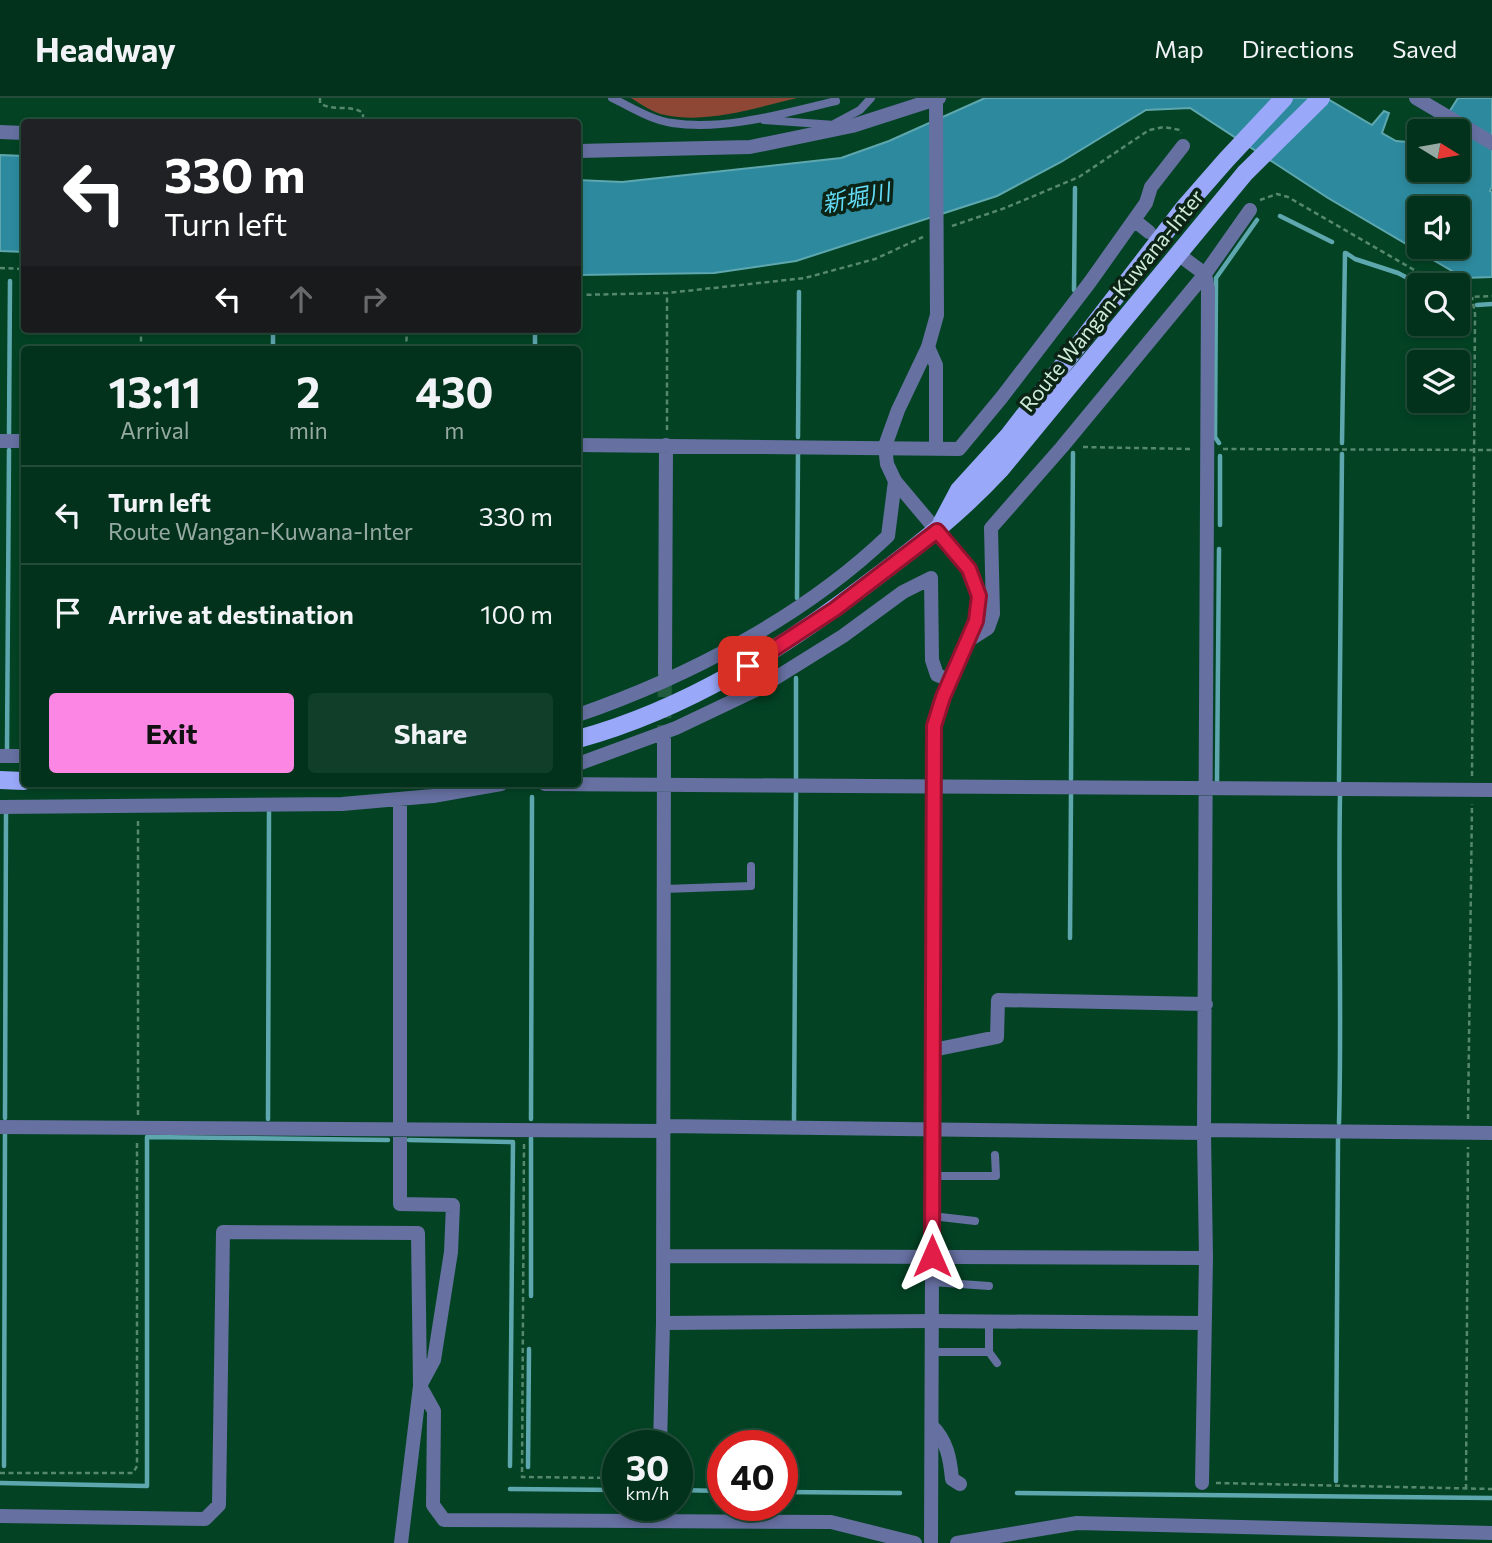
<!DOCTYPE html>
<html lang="en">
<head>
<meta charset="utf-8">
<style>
	:root { --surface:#02321b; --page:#103e28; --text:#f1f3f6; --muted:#96aaa3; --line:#234d3a; --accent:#fc86e4 }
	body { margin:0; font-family:Commissioner,"Noto Sans JP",sans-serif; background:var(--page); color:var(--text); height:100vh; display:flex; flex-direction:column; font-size:26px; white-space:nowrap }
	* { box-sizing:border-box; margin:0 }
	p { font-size:23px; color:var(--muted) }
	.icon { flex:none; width:38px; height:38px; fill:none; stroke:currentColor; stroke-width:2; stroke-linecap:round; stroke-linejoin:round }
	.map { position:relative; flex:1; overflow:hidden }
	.panel { position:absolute; left:21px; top:248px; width:560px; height:441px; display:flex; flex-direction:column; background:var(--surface); border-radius:7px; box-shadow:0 4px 10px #0003,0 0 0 2px var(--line) }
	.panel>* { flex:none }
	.banner { position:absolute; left:21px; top:21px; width:560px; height:214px; border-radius:7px; box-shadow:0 4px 10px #0003,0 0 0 2px var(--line); background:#202124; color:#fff; overflow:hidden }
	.needle { width:46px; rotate:101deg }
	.controls { position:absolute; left:1407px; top:21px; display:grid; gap:14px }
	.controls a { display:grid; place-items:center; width:63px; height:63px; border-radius:7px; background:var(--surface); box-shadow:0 4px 10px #0003,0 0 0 2px var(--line); font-size:35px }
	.speed { position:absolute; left:602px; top:1332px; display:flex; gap:14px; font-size:35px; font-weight:700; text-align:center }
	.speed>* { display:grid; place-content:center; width:91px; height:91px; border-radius:50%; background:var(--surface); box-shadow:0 4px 10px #0003,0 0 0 2px var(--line); line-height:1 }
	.speed small { font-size:18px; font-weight:400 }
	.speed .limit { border:10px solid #d22; background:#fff; color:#111 }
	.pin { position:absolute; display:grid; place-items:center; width:60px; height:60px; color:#fff; margin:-30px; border-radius:14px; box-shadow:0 4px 10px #0006 }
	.me { position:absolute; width:77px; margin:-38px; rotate:0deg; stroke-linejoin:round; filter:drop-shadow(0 0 5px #0008) }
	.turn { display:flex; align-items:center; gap:24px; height:147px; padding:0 28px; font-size:32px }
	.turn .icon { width:91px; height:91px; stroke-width:2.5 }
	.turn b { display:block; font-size:49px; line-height:60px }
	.lanes { display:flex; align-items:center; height:66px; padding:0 28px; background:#0003; justify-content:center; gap:35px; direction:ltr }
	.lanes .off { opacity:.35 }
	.eta { display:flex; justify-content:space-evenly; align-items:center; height:119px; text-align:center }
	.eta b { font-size:42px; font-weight:700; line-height:49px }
	.button { display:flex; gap:14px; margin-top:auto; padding:14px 28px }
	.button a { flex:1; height:80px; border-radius:7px; background:var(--accent); color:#111; font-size:28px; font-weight:700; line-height:80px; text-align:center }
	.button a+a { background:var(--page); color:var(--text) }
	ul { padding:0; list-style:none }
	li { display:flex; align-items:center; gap:21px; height:98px; padding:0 28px; border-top:2px solid var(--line) }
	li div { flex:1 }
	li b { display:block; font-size:26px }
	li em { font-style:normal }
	header { display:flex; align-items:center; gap:42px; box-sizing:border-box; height:98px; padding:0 35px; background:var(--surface); border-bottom:2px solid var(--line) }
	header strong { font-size:33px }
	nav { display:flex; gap:38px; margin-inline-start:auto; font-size:24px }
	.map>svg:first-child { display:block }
	.green { fill:#8f4735 }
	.water { fill:#2d8a9e; stroke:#5ea7af; stroke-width:2; fill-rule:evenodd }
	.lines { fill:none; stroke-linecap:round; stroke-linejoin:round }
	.stream { stroke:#5ea7af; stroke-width:4.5 }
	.minor-tunnel { stroke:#225c3f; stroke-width:14; stroke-dasharray:14 7; stroke-linecap:butt }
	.path { stroke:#56886e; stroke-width:2.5; stroke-dasharray:5 3.5; stroke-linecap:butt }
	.service { stroke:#6670a1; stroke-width:8 }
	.minor { stroke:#6670a1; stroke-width:14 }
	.tertiary { stroke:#6670a1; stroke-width:14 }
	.primary { stroke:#9aa8f9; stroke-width:18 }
	.route-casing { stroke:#92132f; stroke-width:18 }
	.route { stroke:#e11d48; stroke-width:12 }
	.labels { text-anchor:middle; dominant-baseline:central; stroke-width:7; stroke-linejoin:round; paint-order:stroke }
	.street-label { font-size:21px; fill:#cfecd8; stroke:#0c2416 }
	.water-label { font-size:23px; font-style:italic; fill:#63dbf7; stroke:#0c2416 }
</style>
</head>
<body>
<header>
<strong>Headway</strong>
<nav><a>Map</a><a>Directions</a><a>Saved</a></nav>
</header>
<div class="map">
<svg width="1492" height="1445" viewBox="0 0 1492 1445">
	<rect width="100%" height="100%" fill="#034324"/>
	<!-- green -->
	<path class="green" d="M631,0H797C755,10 709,26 665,17C653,15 641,6 631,0Z"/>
	<!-- water -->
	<path class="water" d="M985,0H1326L1372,27L1384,13L1389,15L1382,35L1396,43L1419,45V72H1458V33H1437L1458,0H1492V88L1490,93L1492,94V179L1464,180L1328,100L1190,10L1146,12L1061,64L997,98L796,163L714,175L578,177V82L622,84L841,60L889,43ZM1419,110H1458V149H1419Z
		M0,57L24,58V154L0,153Z"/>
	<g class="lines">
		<!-- stream -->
		<path class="stream" d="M1280,118L1332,144
			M1346,155L1355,161L1398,175L1421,187
			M1074,192L1075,90
			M1458,204L1468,207
			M1477,207L1492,206
			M273,252V231
			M535,252V231
			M9,335L10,183
			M798,339L799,194
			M1219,345L1215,339L1216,180L1257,122
			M1342,345L1345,155
			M1220,358V427
			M797,500L798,356
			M7,652L9,352
			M796,680V580
			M1071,681L1073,355
			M1217,683L1219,451
			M1339,683L1342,356
			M1070,840L1071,697
			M5,1020L6,715
			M268,1021L269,714
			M531,1021L532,699
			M794,1025L796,695
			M1339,1025C1342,916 1338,807 1340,697
			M409,1042L513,1044L510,1368
			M531,1198V1040
			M4,1368L5,1036
			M528,1369L529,1251
			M1336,1383L1338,1039
			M0,1385L147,1388V1039L388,1042
			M510,1391L618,1392
			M677,1392L723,1393
			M782,1394L900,1395
			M1017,1395L1492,1400"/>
		<!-- minor-tunnel -->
		<path class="minor-tunnel" d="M664,641L665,575"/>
		<!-- path -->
		<path class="path" d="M320,0V5C333,14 351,6 363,15V24
			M1260,102L1277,96L1288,99L1440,187
			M952,128L1005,110L1079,79L1149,32L1164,29L1180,32L1181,35
			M0,170L24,171
			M1458,196L1472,199L1492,198
			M578,197L667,195L805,180L875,161L923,139
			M141,252V231
			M406,252L407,231
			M667,332V195
			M1083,349L1191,351
			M1223,351L1492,352
			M1472,678L1475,216L1472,199
			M138,1017V722
			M1468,1021L1472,706
			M524,1046L522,1379L618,1380
			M0,1375H133L137,1368V1044
			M1216,1385L1492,1391
			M1466,1391L1468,1049"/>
		<!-- service -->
		<path class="service" d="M612,0C631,9 651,22 672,25C726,33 784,15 836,3
			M764,22L835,27
			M832,27L860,12L871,0
			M664,791L751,788V768
			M933,1078H996L995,1057
			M932,1118L975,1123
			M932,1184L989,1188
			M932,1254H989L997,1265
			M989,1254V1224"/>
		<!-- minor -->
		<path class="minor" d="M1416,0L1492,45
			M0,34L24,35
			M578,53L750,49L852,28L939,0
			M1134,122L1149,134
			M1186,162L1205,176L1208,191L1204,1035L1206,1160L1202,1385
			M928,249L936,267V350
			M0,343H24
			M578,347L959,351L1002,299L1090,184L1146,105L1151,89L1183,48
			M969,542L988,530L993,516L991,430L1062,349L1205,176L1250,112
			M665,575L666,347
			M578,617C688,579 803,519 888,438L895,383
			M0,658H24
			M578,666L676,630L758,591L843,538L903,494L931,480L932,562L937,577L950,582
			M545,686L1492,692
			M400,702V1106L453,1107L451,1154L434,1262L420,1288L434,1313L433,1407L444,1422L831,1424L915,1445
			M0,709L342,706L433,698L501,686
			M933,952L997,939L998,902L1206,906
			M663,1028L1204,1035
			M0,1029L663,1033
			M1204,1032L1492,1035
			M663,1158L1206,1160
			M663,1225L932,1223L1204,1225
			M932,1328C947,1343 950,1360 952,1381L960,1386
			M660,1348L663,1225L664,641
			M0,1418L205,1421L219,1407L223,1134L418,1135L420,1288L401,1445
			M957,1445L1077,1425L1492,1435"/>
		<!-- tertiary -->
		<path class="tertiary" d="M931,1445L934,628L943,599L976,523L979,498L969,471L895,383L887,366L885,348L898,312L928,249L937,217L936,1"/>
		<!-- primary -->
		<path class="primary" d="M942,424L959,392L1009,337L1184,110L1226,62L1284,0
			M578,641C688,611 785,549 875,480C920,446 962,413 1000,372L1245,75L1321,0
			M0,682L24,683"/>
	</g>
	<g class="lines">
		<!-- route casing -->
		<g class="route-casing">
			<path id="route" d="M748,568L835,511L937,433L969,471L979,498L976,523L943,599L934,628L932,1158"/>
		</g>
		<!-- route -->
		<use href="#route" class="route"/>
	</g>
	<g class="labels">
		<!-- street labels -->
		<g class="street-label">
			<text transform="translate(1111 202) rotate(-51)">Route Wangan-Kuwana-Inter</text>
		</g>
		<!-- water labels -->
		<g class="water-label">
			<text transform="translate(856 99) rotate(-11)">新堀川</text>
		</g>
	</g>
</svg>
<div class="controls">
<a><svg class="needle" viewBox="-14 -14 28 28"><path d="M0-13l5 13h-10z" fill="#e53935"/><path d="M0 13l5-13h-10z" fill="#96aaa3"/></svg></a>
<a><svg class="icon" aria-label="sound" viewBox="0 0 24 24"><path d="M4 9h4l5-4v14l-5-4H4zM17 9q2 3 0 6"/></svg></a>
<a><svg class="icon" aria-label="search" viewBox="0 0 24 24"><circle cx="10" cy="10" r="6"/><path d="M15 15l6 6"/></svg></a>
<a><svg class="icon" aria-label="layers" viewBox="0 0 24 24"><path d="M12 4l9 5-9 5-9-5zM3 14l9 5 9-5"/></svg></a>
</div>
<div class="speed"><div>30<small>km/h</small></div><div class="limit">40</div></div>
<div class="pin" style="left:748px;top:568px;background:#d93025"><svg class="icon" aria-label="arrive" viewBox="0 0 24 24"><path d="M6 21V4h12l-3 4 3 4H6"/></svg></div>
<svg class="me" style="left:932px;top:1158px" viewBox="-20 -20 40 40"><path d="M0-17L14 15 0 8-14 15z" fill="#e11d48" stroke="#fff" stroke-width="4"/></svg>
<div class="banner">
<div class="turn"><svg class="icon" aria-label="left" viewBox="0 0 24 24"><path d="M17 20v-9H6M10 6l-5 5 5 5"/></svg><div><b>330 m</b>Turn left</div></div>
<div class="lanes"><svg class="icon" aria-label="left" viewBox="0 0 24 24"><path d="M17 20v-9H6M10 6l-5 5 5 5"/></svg><svg class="icon off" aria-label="ahead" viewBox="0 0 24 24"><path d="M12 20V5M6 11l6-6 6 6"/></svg><svg class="icon off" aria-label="right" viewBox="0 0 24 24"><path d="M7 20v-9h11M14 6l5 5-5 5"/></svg></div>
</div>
<section class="panel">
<div class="eta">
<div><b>13:11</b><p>Arrival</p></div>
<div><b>2</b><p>min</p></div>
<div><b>430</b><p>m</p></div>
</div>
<ul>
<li><svg class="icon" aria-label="left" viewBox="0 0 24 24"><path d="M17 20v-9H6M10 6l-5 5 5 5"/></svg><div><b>Turn left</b><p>Route Wangan-Kuwana-Inter</p></div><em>330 m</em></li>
<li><svg class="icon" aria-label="arrive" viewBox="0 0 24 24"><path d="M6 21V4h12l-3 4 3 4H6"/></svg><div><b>Arrive at destination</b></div><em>100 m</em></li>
</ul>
<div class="button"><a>Exit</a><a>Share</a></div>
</section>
</div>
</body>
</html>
